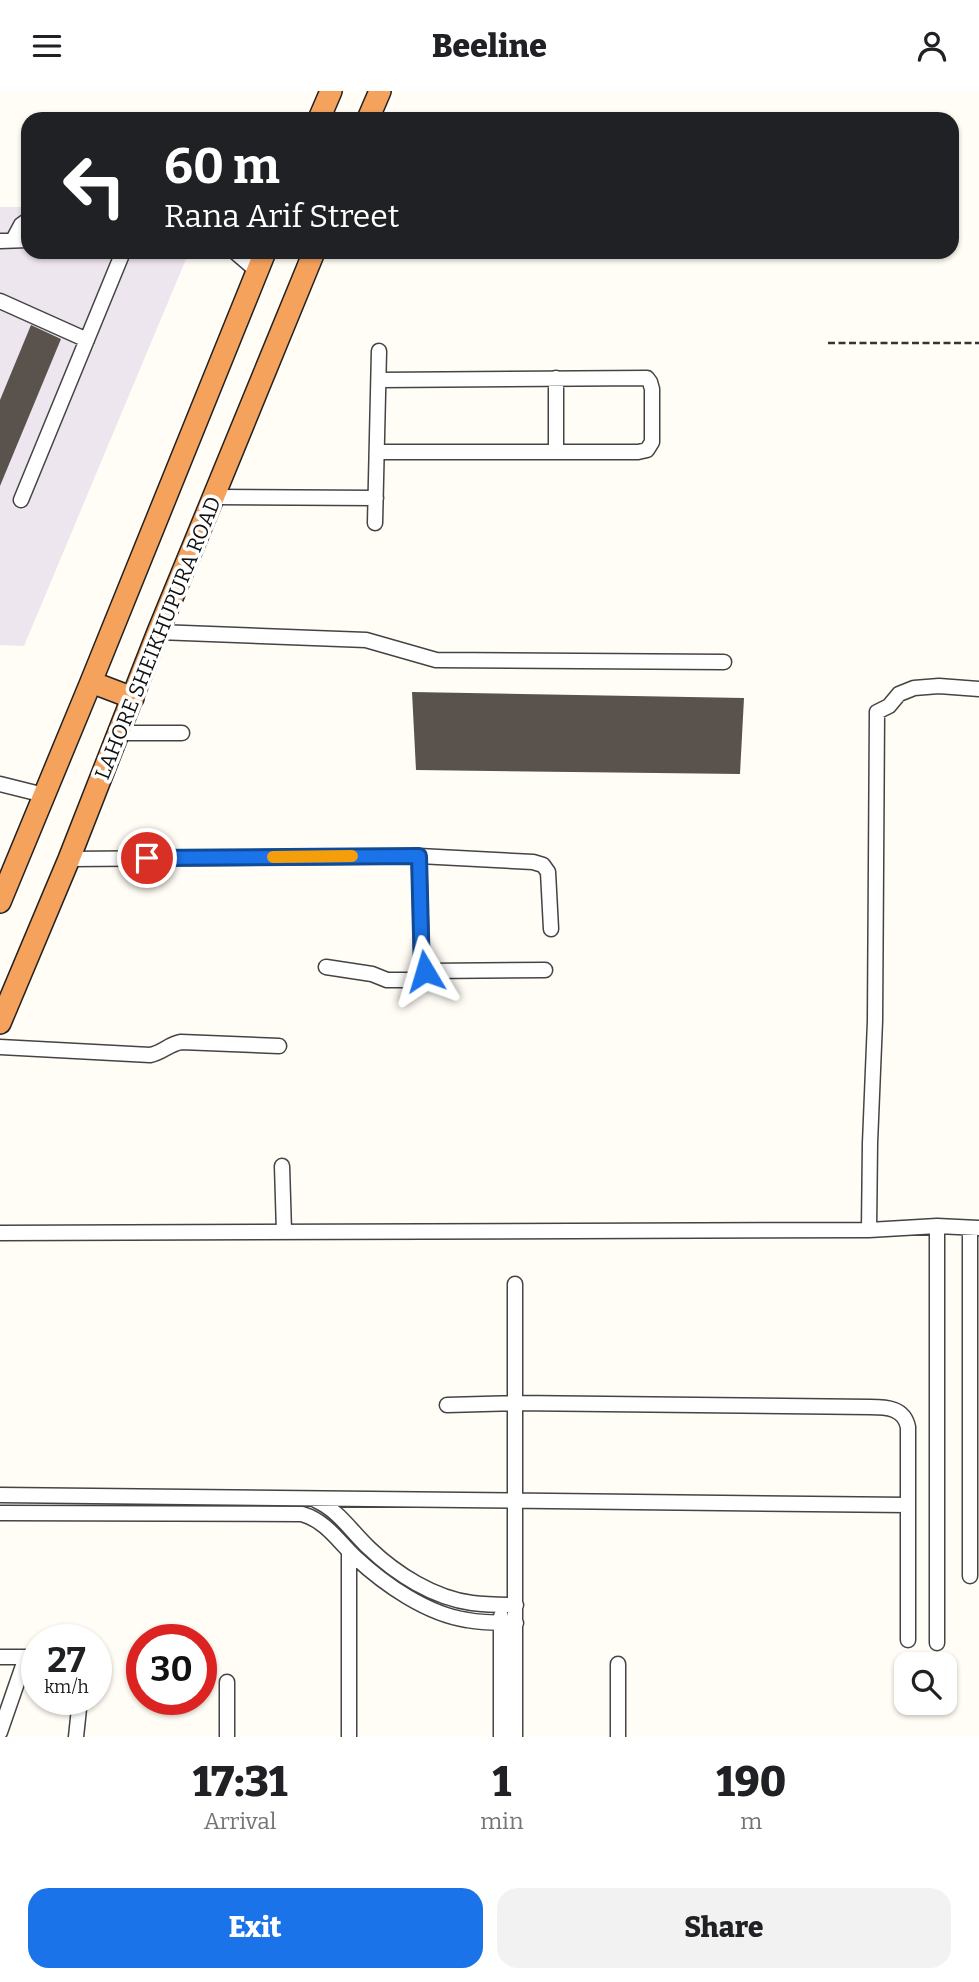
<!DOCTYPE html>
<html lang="en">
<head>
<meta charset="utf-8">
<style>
	:root { --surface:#fff; --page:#f2f2f2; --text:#202124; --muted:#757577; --accent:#1a73e8 }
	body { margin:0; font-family:Bitter,serif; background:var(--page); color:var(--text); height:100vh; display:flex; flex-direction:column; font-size:26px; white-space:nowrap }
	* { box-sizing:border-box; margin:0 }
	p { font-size:23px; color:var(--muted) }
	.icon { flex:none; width:38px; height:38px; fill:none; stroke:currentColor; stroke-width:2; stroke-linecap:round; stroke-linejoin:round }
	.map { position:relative; height:1646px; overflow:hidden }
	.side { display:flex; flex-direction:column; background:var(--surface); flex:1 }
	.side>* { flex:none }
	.hud { position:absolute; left:21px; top:21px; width:938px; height:147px; border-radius:21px; box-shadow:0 2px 5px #0004; background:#202124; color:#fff; overflow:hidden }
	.buttons { position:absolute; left:894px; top:1561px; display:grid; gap:14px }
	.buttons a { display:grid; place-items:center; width:63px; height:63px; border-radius:14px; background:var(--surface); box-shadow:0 2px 5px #0004; font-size:35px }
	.speed { position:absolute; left:21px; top:1533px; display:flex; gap:14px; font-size:35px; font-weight:700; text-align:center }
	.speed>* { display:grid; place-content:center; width:91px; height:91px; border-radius:50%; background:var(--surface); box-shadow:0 2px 5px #0004; line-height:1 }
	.speed small { font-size:18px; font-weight:400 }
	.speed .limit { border:10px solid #d22; background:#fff; color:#111 }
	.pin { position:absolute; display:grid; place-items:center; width:60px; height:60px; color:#fff; margin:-30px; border:4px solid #fff; border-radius:50%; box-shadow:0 2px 7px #0007 }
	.me { position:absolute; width:77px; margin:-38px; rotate:353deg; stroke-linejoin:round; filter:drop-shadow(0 0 5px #0008) }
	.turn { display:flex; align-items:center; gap:24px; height:147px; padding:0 28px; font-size:32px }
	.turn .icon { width:91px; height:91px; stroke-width:2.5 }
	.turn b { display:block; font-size:49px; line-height:60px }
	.eta { display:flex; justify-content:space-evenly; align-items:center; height:119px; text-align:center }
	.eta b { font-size:42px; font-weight:800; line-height:49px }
	.action { display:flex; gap:14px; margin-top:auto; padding:14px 28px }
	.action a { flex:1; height:80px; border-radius:21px; background:var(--accent); color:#fff; font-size:28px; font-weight:800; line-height:80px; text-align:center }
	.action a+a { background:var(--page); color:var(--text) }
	header { display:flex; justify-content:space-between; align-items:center; height:91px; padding:0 28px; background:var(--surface); font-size:32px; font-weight:800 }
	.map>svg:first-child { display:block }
	.industrial { fill:#eee6ef }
	.building { fill:#5a524d }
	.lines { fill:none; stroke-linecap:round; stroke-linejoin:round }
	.minor-casing { stroke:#444; stroke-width:17 }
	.highway-casing { stroke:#222; stroke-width:24 }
	.path { stroke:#333; stroke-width:2.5; stroke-dasharray:7 3.5; stroke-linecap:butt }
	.minor { stroke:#fff; stroke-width:14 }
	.highway { stroke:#f5a25d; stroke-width:21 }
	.route-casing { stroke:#114b97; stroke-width:18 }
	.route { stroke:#1a73e8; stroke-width:12 }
	.slow { stroke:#f59e0b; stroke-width:12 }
	.labels { text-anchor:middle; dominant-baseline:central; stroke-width:7; stroke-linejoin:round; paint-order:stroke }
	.street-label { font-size:21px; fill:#111; stroke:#fff }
</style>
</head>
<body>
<header><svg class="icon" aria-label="menu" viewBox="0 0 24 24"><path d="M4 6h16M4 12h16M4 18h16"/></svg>Beeline<svg class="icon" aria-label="person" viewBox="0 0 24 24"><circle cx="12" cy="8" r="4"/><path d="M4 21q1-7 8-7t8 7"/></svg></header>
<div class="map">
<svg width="979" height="1646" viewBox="0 0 979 1646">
	<rect width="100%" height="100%" fill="#fffdf5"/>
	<!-- industrial -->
	<path class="industrial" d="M0,116H28V161H189L24,555L0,554Z"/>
	<!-- building -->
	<path class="building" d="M31,234L61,248L0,395V309Z
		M412,601L744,607L740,683L416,679Z"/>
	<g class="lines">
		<!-- minor casing -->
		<g class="minor-casing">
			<path id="minor" d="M13,149L21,134L28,129
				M0,150L28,149
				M235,161L257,180
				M0,210L87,249
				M556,287V361
				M377,361H638L647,359L652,351V298L650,291L647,287L379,289
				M215,406L376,407
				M21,409L123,161
				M375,432L379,260
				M158,541L366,549L436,569L724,571
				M119,642H182
				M0,693L44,704
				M419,765L422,882
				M69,768L419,765L533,771L543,774L548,781L551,838
				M326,876L372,883L387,889H415L427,880L545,879
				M0,956L150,964C162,962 169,953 181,951L279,955
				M282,1075L284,1141
				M937,1135V1552
				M869,1139L870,1052L875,930L877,621L889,615L899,603L914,597L939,595L979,598
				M0,1142L869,1139L937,1135L979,1137
				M515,1193V1646
				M447,1314L515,1312L870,1316C887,1316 904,1317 908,1336V1549
				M0,1404L908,1414
				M317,1410C339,1420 351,1440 369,1457C396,1483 434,1507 472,1512C487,1514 501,1514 516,1514
				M0,1422L302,1423C326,1430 338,1450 355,1466C385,1494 427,1523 467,1529C483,1532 500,1532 516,1532
				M970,1485V1137
				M501,1525V1646
				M0,1566H37
				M618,1573V1646
				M0,1641L26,1566
				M76,1646L80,1608
				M227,1646V1591
				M349,1646V1460"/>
		</g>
		<!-- highway casing -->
		<g class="highway-casing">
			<path id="highway" d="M319,28L331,0
				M368,28L380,0
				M91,591L133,607
				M0,811L91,591L265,161
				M0,932L69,768L158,541L314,161"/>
		</g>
		<!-- path -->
		<path class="path" d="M828,252H979"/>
		<!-- minor -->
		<use href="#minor" class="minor"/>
		<!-- highway -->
		<use href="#highway" class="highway"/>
	</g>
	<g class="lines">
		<!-- route casing -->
		<g class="route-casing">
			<path id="route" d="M147,767L419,765L422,883L425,880"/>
		</g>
		<!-- route -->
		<use href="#route" class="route"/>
		<!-- slow -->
		<path class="slow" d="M273,766L352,765"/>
	</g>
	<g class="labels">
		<!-- street labels -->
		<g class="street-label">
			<text transform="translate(158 547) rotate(-68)">LAHORE SHEIKHUPURA ROAD</text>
		</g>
	</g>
</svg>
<div class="buttons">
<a><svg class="icon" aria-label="search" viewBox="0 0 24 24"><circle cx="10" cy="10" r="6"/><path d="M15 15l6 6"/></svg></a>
</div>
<div class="speed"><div>27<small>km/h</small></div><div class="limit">30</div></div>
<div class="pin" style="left:147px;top:767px;background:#d93025"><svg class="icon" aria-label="arrive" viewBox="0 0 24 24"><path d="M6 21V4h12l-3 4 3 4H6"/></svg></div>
<svg class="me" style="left:425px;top:880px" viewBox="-20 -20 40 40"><path d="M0-17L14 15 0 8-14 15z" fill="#1a73e8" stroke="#fff" stroke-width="4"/></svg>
<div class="hud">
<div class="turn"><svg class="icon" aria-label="left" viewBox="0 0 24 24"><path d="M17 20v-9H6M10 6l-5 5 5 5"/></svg><div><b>60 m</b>Rana Arif Street</div></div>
</div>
</div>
<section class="side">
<div class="eta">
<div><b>17:31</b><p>Arrival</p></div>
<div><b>1</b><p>min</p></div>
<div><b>190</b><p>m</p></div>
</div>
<div class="action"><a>Exit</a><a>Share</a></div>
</section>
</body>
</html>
